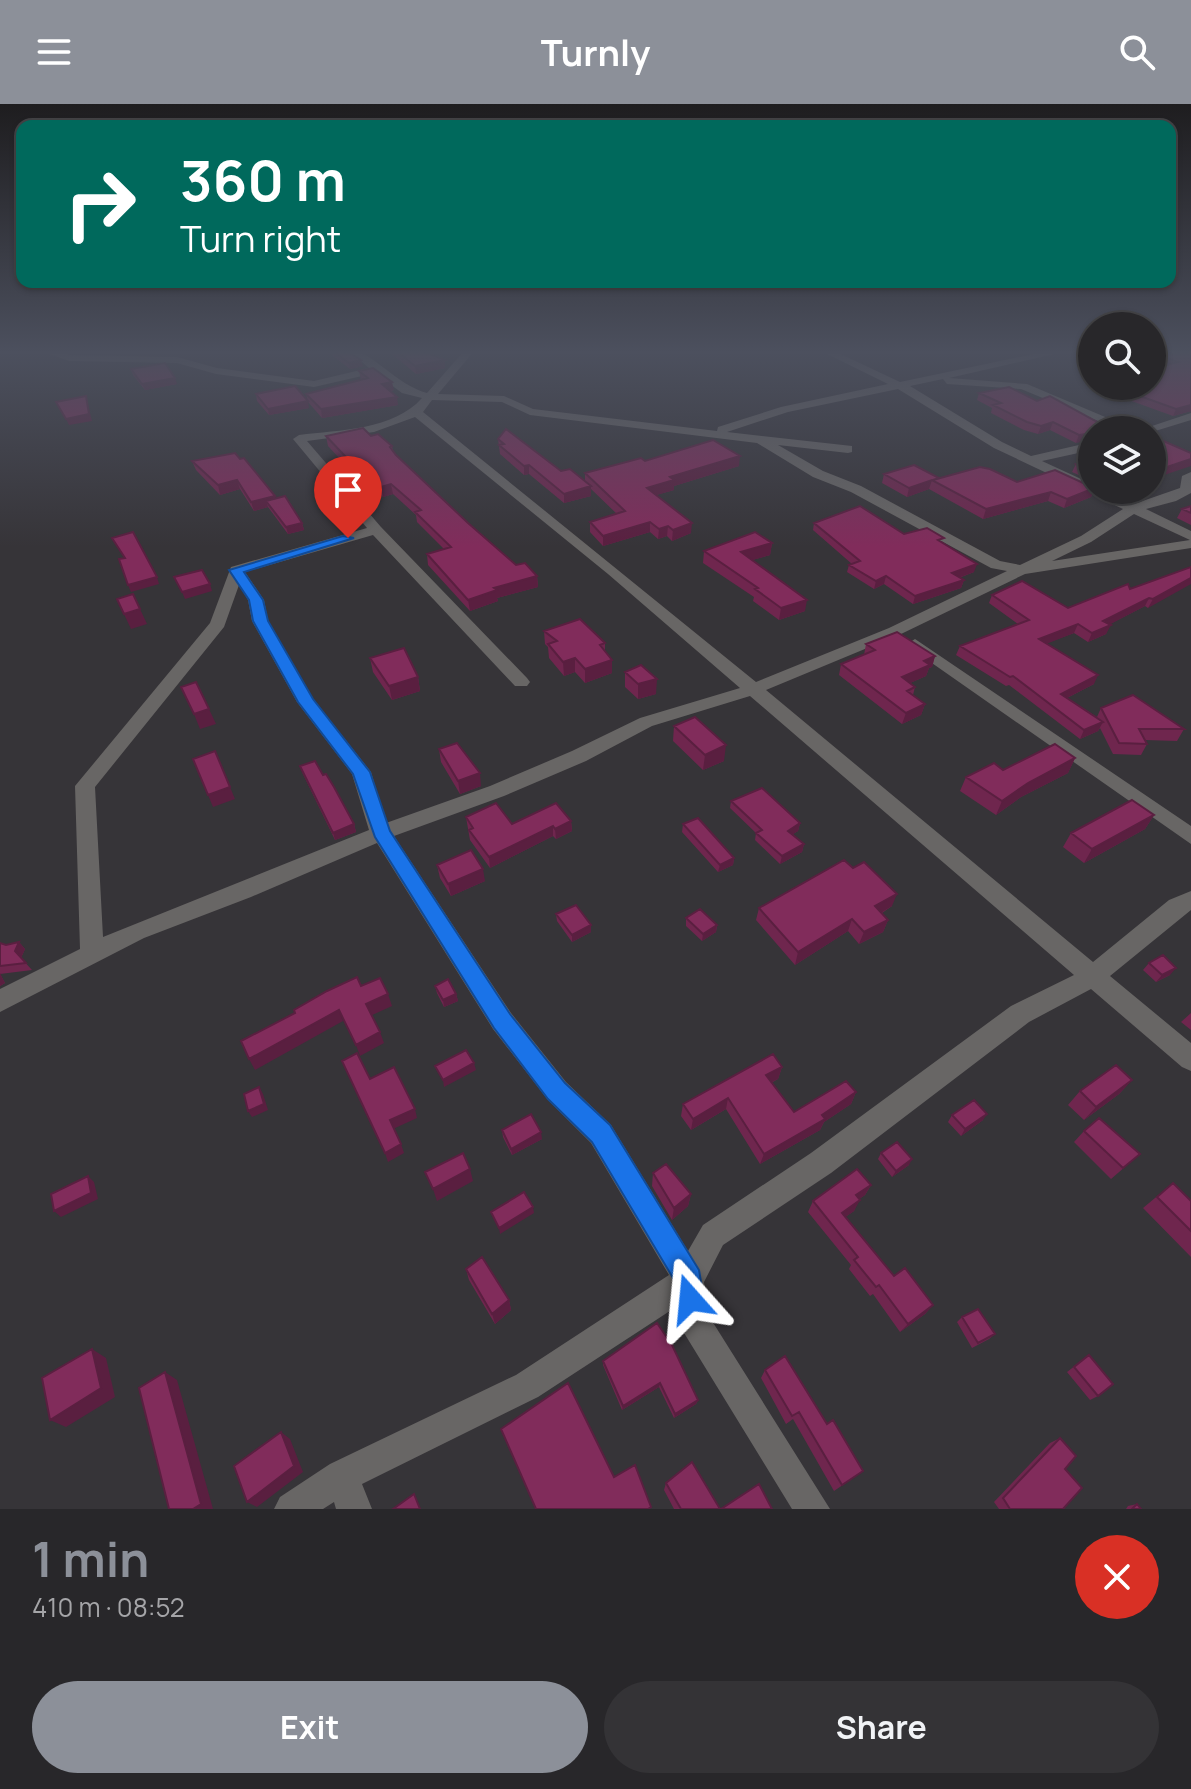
<!DOCTYPE html>
<html lang="en">
<head>
<meta charset="utf-8">
<style>
	:root { --surface:#28272a; --page:#343336; --text:#f1f3f6; --muted:#a5a5a8; --line:#444447; --accent:#8c9099 }
	body { margin:0; font-family:Manrope,sans-serif; background:var(--page); color:var(--text); height:100vh; display:flex; flex-direction:column; font-size:30px; white-space:nowrap }
	* { box-sizing:border-box; margin:0 }
	p { font-size:26px; color:var(--muted) }
	.icon { flex:none; width:44px; height:44px; fill:none; stroke:currentColor; stroke-width:2; stroke-linecap:round; stroke-linejoin:round }
	.map { position:relative; height:1405px; overflow:hidden }
	.side { display:flex; flex-direction:column; background:var(--surface); flex:1 }
	.side>* { flex:none }
	.banner { position:absolute; left:16px; top:16px; width:1160px; height:168px; border-radius:16px; box-shadow:0 2px 6px #0004,0 0 0 2px var(--line); background:#00695c; color:#fff; overflow:hidden }
	.buttons { position:absolute; left:1078px; top:208px; display:grid; gap:16px }
	.buttons a { display:grid; place-items:center; width:88px; height:88px; border-radius:50%; background:var(--surface); box-shadow:0 2px 6px #0004,0 0 0 2px var(--line); font-size:40px }
	.pin { position:absolute; display:grid; place-items:center; width:68px; height:68px; color:#fff; margin:-82px -34px; border-radius:50% 50% 50% 0; rotate:-45deg; box-shadow:0 0 8px #0007 }
	.pin .icon { rotate:45deg }
	.me { position:absolute; width:88px; margin:-44px; rotate:342deg; stroke-linejoin:round; filter:drop-shadow(0 0 6px #0008) }
	.turn { display:flex; align-items:center; gap:28px; height:168px; padding:0 32px; font-size:36px }
	.turn .icon { width:104px; height:104px; stroke-width:2.5 }
	.turn b { display:block; font-size:56px; line-height:68px }
	.round { display:grid; place-items:center; flex:none; width:84px; height:84px; border-radius:42px; background:var(--page) }
	.headline { display:flex; align-items:center; justify-content:space-between; height:136px; padding:0 32px }
	h1 { font-size:48px; font-weight:700; line-height:60px; color:var(--accent) }
	.primary-button { display:flex; gap:16px; margin-top:auto; padding:16px 32px }
	.primary-button a { flex:1; height:92px; border-radius:48px; background:var(--accent); color:#fff; font-size:32px; font-weight:700; line-height:92px; text-align:center }
	.primary-button a+a { background:var(--page); color:var(--text) }
	header { display:flex; justify-content:space-between; align-items:center; height:104px; padding:0 32px; background:var(--accent); color:#fff; font-size:36px; font-weight:700 }
	.map>svg:first-child { display:block }
	.lines { fill:none; stroke-linecap:round; stroke-linejoin:round }
	.minor { fill:#686665; fill-rule:evenodd }
	.wall { fill:#6f264e }
	.shaded-wall { fill:#5a1f40 }
	.building { fill:#812c5b; stroke:#5a1f40; stroke-width:2 }
	.route { fill:#1a73e8; stroke:#114b97; stroke-width:2 }
</style>
</head>
<body>
<header><svg class="icon" aria-label="menu" viewBox="0 0 24 24"><path d="M4 6h16M4 12h16M4 18h16"/></svg>Turnly<svg class="icon" aria-label="search" viewBox="0 0 24 24"><circle cx="10" cy="10" r="6"/><path d="M15 15l6 6"/></svg></header>
<div class="map">
<svg width="1191" height="1405" viewBox="0 0 1191 1405">
	<rect width="100%" height="100%" fill="#363438"/>
	<g class="lines">
		<!-- minor -->
		<path class="minor" d="M39,246H54L70,251L177,253L217,264L314,277L369,264L348,246C372,246 396,281 427,289L465,246H475L438,290L504,292L533,305L717,327L718,323L781,303L888,280L819,246H832L900,278L1053,246H1072L949,274L1027,280L1136,326H1120L1021,285L947,280L943,275L910,282L1002,338L1031,352L1092,338V346L1042,357L1092,380V386H1106L1134,400L1180,384L1182,372L1191,368V389L1176,397L1146,405L1191,427V444L1025,470L901,530L766,586L1093,858L1169,796L1191,787V806L1110,872L1191,939V967L1182,963L1091,885L1029,918L831,1069L723,1141L704,1178L707,1209L830,1405H792L681,1224L676,1203L538,1293L362,1380L372,1405H336L334,1398L323,1405H274L280,1393L330,1360L516,1271L669,1171L591,1039L548,996L493,925L377,739L251,793L144,834L0,908V885L80,845L75,682L210,519L231,463L367,424L293,335L299,331C339,326 394,326 422,294L402,289L375,269L314,283L216,270L177,259L69,257ZM898,285L994,344L1123,405L1081,432L1020,461L1000,457L861,382L823,367L778,341L848,349L852,348V342L727,328L788,308ZM432,296L502,298L530,311L757,339L813,373L851,388L991,464L1007,467L889,524L756,578L423,308ZM415,313L608,470L740,584L640,614L572,647L490,682L386,719L371,668L313,595L268,517L264,496L245,468L373,431L515,582H527L530,578L527,574L381,423L307,337L374,328ZM1134,410L1190,436L1052,457L1091,438ZM239,481L248,496L252,517L297,598L352,670L369,726L103,833L95,683L224,523ZM750,592L1074,871L1011,902L811,1049L703,1121L688,1147L611,1021L566,978L511,909L394,732L504,692L586,657L652,622Z
			M1191,309V316L1152,328L1140,326Z
			M915,535L1191,722V740L909,543L907,540Z"/>
	</g>
	<!-- wall -->
	<path class="wall" d="M332,246L363,262L350,265L333,252Z
		M387,246H420L445,256V264L416,270Z
		M1152,246H1191V307L1173,312L1101,286L1102,282H1152L1165,261L1152,257Z
		M131,265L177,280L145,286L133,271Z
		M359,267L394,286L391,287L398,301L322,314L308,298L306,290L361,276Z
		M979,289L1092,326L1076,339L1050,326L1038,330L1024,326L991,309L992,304L977,296Z
		M256,290L309,304L269,311L257,297Z
		M326,332H371L392,342L393,347L396,351L468,419L516,461L537,472L538,483L497,494L498,497L470,507L428,461L427,450L444,445L417,418L416,411L393,390L383,393L372,382L359,385L341,366L339,357L341,356L328,342Z
		M498,335L561,367L585,377V369L645,357L739,362L674,382V386L656,391L691,429L672,437L667,432L658,435L650,428L603,442L590,428V418L617,410L591,385V392L564,399L529,370L524,371L500,350Z
		M1092,341V377L1072,368L1076,360L1085,357L1077,353L1080,345Z
		M192,357L275,395L302,419L304,426L288,430L268,403L254,407L240,385L220,391L196,366Z
		M884,370L1017,378L1094,386L1091,393L1064,404L1048,397L983,415L929,385L907,393L882,379Z
		M1191,402V421L1177,414L1182,405Z
		M814,419L904,430L942,439L974,468L959,474L964,476L961,484L913,500L884,480L874,485L847,468L849,461L852,460L813,426Z
		M772,439L770,451L752,456L805,507L779,516L753,497L754,493L703,459L704,447Z
		M1191,463L1148,504L1145,502L1110,520L1106,530L1088,538L1074,529L1047,539L1094,580L1067,594L1097,613L1101,604L1184,625L1177,637L1145,636L1147,640L1141,651L1113,650L1100,624L1098,627L1080,635L1009,581L1006,582L956,551L960,542L1018,520L989,499L992,491L1068,504L1130,485Z
		M544,527L605,539V547L612,569L585,579L575,568L564,572L549,554L548,543L545,540Z
		M866,540L935,552L932,563L929,564L926,572L910,579L915,583L913,591L925,600L921,611L902,620L839,571L841,560L864,551Z
		M370,554L418,573L420,587L392,596L373,568Z
		M625,568L656,590L638,595L625,583Z
		M674,622L724,657L703,666L673,637Z
		M439,645L481,682L460,690L441,658Z
		M1075,654L1068,669L1021,693L996,711L960,687L966,673Z
		M300,662L354,720L356,728L335,736L303,670Z
		M731,697L800,719L798,727L793,730L804,740L802,748L780,760L755,736L756,729L730,704Z
		M1154,711L1145,725L1084,759L1063,743L1071,729Z
		M466,713L512,720L571,717L572,727L556,735L553,732L490,764L470,736Z
		M683,720L734,754L733,761L718,768L682,728Z
		M437,761L485,777L451,792L440,774Z
		M892,802L882,809L888,816L883,828L859,840L848,827L795,861L756,816L759,804Z
		M556,810L591,828L572,838L557,817Z
		M686,814L717,821L716,828L702,837L686,822Z
		M19,838L25,845L21,854L32,866L0,870L5,879L0,882V839L6,841Z
		M1149,859L1170,871L1156,878L1143,866Z
		M435,882L456,890L458,897L444,903L437,889Z
		M1191,909V926L1181,918Z
		M782,963L778,975L771,979L794,1008L856,988L851,1000L824,1018L820,1026L760,1060L726,1005L691,1026L681,1012L683,1000Z
		M1132,976L1119,990L1084,1016L1068,1001L1080,987Z
		M952,1011L983,1016L961,1032L948,1018Z
		M502,1026L542,1035L512,1051L503,1033Z
		M1084,1027L1140,1050L1111,1075L1074,1038Z
		M881,1049L909,1061L892,1073L878,1055Z
		M653,1069L691,1090L688,1102L672,1116L652,1082Z
		M1173,1079L1191,1097V1153L1143,1104Z
		M871,1081L865,1091L859,1095L854,1107L845,1113L894,1172L933,1201L925,1210L900,1228L873,1190L870,1192L849,1165L851,1161L808,1108L813,1097Z
		M466,1165L509,1196L511,1206L495,1220L469,1176Z
		M962,1213L995,1230L989,1235L972,1244L957,1218Z
		M672,1241L698,1296L696,1300L674,1314L659,1283L622,1306L603,1261V1257Z
		M1089,1251L1098,1292L1090,1296L1067,1268Z
		M765,1266L863,1367L834,1387L793,1315L786,1320L761,1274Z
		M1060,1334L1063,1405H999L994,1398L1050,1339Z
		M666,1379L720,1405H674L664,1386Z
		M1137,1400L1141,1405H1126L1128,1402Z"/>
	<!-- shaded-wall -->
	<path class="shaded-wall" d="M361,256L363,262L350,265L349,259Z
		M445,256V264L416,270L415,262Z
		M175,274L177,280L145,286L142,280Z
		M392,278L394,286L384,288L382,280Z
		M86,292L92,317L69,321L66,315Z
		M397,293L398,301L322,314L321,305Z
		M308,297L309,304L269,311L268,305Z
		M1191,301V307L1173,312L1176,305Z
		M1053,318L1050,326L1038,330L1041,322Z
		M1092,329V336L1076,339L1079,331Z
		M740,352L739,362L674,382V386L646,394L647,384L670,373Z
		M1191,355V362L1152,375V368Z
		M529,361V370L524,371V362Z
		M370,372L372,382L359,385L357,375Z
		M237,376L240,385L220,391L218,381Z
		M932,376L929,385L907,393L909,384Z
		M391,380L393,390L383,393L381,383Z
		M591,382V392L564,399V390Z
		M1092,385L1094,386L1091,393L1064,404L1067,395Z
		M1051,388L1048,397L983,415L986,405Z
		M275,392L277,401L266,397L268,403L254,407L251,398Z
		M650,418V428L603,442V432Z
		M302,419L304,426L288,430L286,423Z
		M692,419L691,429L672,437L673,426Z
		M668,422L667,432L658,435L659,425Z
		M772,439L770,451L739,460L741,448Z
		M977,460L974,468L950,477L952,469Z
		M537,472L538,483L497,494L498,497L470,507L468,496L494,484Z
		M886,472L884,480L874,485L876,477Z
		M157,473L159,480L131,488L128,481Z
		M1191,474V480L1148,504L1153,495Z
		M964,476L961,484L913,500L915,492Z
		M210,480L212,487L185,495L182,488Z
		M1149,494L1145,502L1099,526L1103,517Z
		M807,496L805,507L779,516L781,504Z
		M140,505L147,520L131,525L124,510Z
		M1078,520L1074,529L1036,544L1039,535Z
		M1111,521L1106,530L1088,538L1092,529Z
		M935,552L932,563L929,564L926,572L899,584L902,573L924,557Z
		M575,554V568L564,572L563,558Z
		M612,556V569L585,579V565Z
		M1098,571L1094,580L1057,599L1061,590Z
		M418,573L420,587L392,596L389,582Z
		M657,575L656,590L638,595V580Z
		M925,600L921,611L902,620L906,609Z
		M209,605L216,620L200,625L194,610Z
		M1103,618L1098,627L1080,635L1084,626Z
		M726,641L724,657L703,666L705,651Z
		M1075,654L1068,669L1021,693L996,711L1002,697L1028,679Z
		M480,669L481,682L460,690L458,677Z
		M230,683L235,695L213,703L208,691Z
		M1154,711L1145,725L1084,759L1092,745Z
		M571,717L572,727L556,735L555,725Z
		M800,719L798,727L787,734L788,727Z
		M354,720L356,728L335,736L333,729Z
		M553,722V732L490,764L489,753Z
		M804,740L802,748L780,760L782,752Z
		M734,754L733,761L718,768L720,761Z
		M483,765L485,777L451,792L448,780Z
		M897,790L892,802L871,815L875,802Z
		M852,815L848,827L795,861L798,848Z
		M888,816L883,828L859,840L864,828Z
		M591,821V828L572,838V831Z
		M717,821L716,828L702,837L703,830Z
		M19,838L25,845L21,854L15,847Z
		M1176,864L1170,871L1156,878L1162,871Z
		M0,869L5,879L0,882Z
		M388,890L392,902L370,912L366,900Z
		M456,890L458,897L444,903L443,896Z
		M339,906L343,917L255,966L249,955Z
		M380,928L384,939L360,952L356,941Z
		M474,959L476,966L444,983L443,976Z
		M782,963L778,975L762,983L766,971Z
		M1132,976L1119,990L1084,1016L1096,1003Z
		M259,983L263,990L268,1006L252,1013L248,1007Z
		M856,988L851,1000L824,1018L820,1026L760,1060L764,1050Z
		M728,994L726,1005L691,1026L693,1015Z
		M415,1005L417,1014L393,1025L390,1016Z
		M987,1010L983,1016L961,1032L965,1025Z
		M541,1028L542,1035L512,1051L511,1045Z
		M401,1040L404,1049L388,1058L385,1049Z
		M912,1055L909,1061L892,1073L896,1067Z
		M470,1065L473,1077L437,1097L433,1085Z
		M88,1072L94,1078L98,1095L61,1113L54,1107Z
		M871,1081L865,1091L850,1102L856,1091Z
		M691,1090L688,1102L672,1116L674,1104Z
		M860,1096L854,1107L837,1119L842,1109Z
		M533,1103L534,1109L500,1130L499,1124Z
		M509,1196L511,1206L495,1220L492,1210Z
		M933,1201L925,1210L900,1228L908,1220Z
		M92,1245L106,1254L115,1293L66,1323L50,1316Z
		M165,1268L177,1276L213,1405H193Z
		M660,1279L659,1283L622,1306L623,1302Z
		M698,1296L696,1300L674,1314L675,1310Z
		M281,1328L290,1335L303,1368L257,1403L247,1398Z"/>
	<!-- building -->
	<path class="building" d="M332,246H345L361,256L349,259Z
		M395,246H420L445,256L415,262Z
		M1152,246H1191V301L1176,305L1112,282H1152V265L1178,258L1152,249Z
		M165,259L175,274L142,280L131,265Z
		M373,264L392,278L382,280L397,293L321,305L306,290L368,274L359,267Z
		M295,282L308,297L268,305L256,290Z
		M1009,283L1037,297L1050,292L1108,324L1127,321L1138,326H1092V329L1079,331L1053,318L1041,322L1027,318L993,301L1001,299L979,289Z
		M86,292L89,310L66,315L56,298Z
		M363,324L371,332L378,330L392,342L390,343L396,351L468,419L516,461L525,459L537,472L494,484L497,486L468,496L427,450L451,443L415,408L421,406L391,380L381,383L370,372L357,375L339,357L347,354L326,332Z
		M506,325L561,367L570,365L591,382L564,390L529,361L524,362L499,341L504,340L498,335Z
		M1152,332L1191,349V355L1152,368Z
		M713,336L740,352L670,373L674,376L647,384L692,419L673,426L668,422L659,425L650,418L603,432L590,418L625,407L585,369L641,354L645,357Z
		M1092,341V350L1080,345Z
		M235,349L240,355L244,354L275,392L251,398L237,376L218,381L192,357Z
		M1092,354V367L1076,360Z
		M914,361L939,374L933,376L980,363L990,365L1017,378L1055,366L1092,383V385L1067,395L1051,388L986,405L932,376L909,384L884,370Z
		M285,392L302,419L286,423L266,397Z
		M860,402L904,430L927,424L944,434L938,436L977,460L952,469L964,476L915,492L886,472L876,477L849,461L860,457L814,419Z
		M1191,402V409L1182,405Z
		M133,428L157,473L128,481L119,455L125,454L112,434Z
		M755,428L772,439L741,448L807,496L781,504L755,485L758,484L704,447Z
		M1191,463V474L1153,495L1149,494L1103,517L1111,521L1092,529L1078,520L1039,535L1098,571L1061,590L1103,618L1084,626L1013,572L1010,573L960,542L1029,516L992,491L1022,477L1068,504L1128,480L1130,485Z
		M202,466L210,480L182,488L174,473Z
		M133,490L140,505L124,510L117,495Z
		M580,515L605,539L600,541L612,556L585,565L575,554L563,558L548,540L557,537L544,527Z
		M897,528L935,552L924,557L930,561L902,573L915,583L907,587L925,600L906,609L841,560L875,546L866,540Z
		M404,544L418,573L389,582L370,554Z
		M641,561L657,575L638,580L625,568Z
		M196,578L209,605L194,610L181,583Z
		M1133,591L1184,625H1139L1147,640L1119,639L1101,604Z
		M695,613L726,641L705,651L674,622Z
		M457,639L480,669L458,677L439,645Z
		M1055,640L1075,654L1028,679L1002,697L966,673L994,659L1003,666Z
		M215,647L230,683L208,691L193,655Z
		M315,657L323,671L326,670L334,683L354,720L333,729L300,662Z
		M762,684L800,719L788,727L804,740L782,752L756,729L762,726L731,697Z
		M1132,696L1154,711L1092,745L1071,729Z
		M496,699L512,720L556,699L571,717L555,725L553,722L489,753L469,726L473,724L466,713Z
		M698,714L734,754L720,761L683,720Z
		M471,746L483,765L448,780L437,761Z
		M844,756L853,764L864,758L897,790L875,802L888,816L864,828L852,815L798,848L759,804Z
		M576,801L591,821L572,831L556,810Z
		M700,805L717,821L703,830L686,814Z
		M19,838L15,847L26,859L0,862V839L6,841Z
		M1163,851L1176,864L1162,871L1149,859Z
		M357,873L361,882L380,874L388,890L366,900L380,928L356,941L339,906L249,955L241,937L295,909L294,906L327,887Z
		M448,875L456,890L443,896L435,882Z
		M466,946L474,959L443,976L435,962Z
		M357,949L370,975L394,963L415,1005L390,1016L401,1040L385,1049L342,957Z
		M773,950L782,963L766,971L794,1008L846,977L856,988L822,1011L825,1015L764,1050L728,994L693,1015L683,1000Z
		M1116,961L1132,976L1096,1003L1080,987Z
		M259,983L264,1000L248,1007L244,990Z
		M974,996L987,1010L965,1025L952,1011Z
		M531,1010L541,1028L511,1045L502,1026Z
		M1099,1014L1140,1050L1123,1064L1084,1027Z
		M897,1038L912,1055L896,1067L881,1049Z
		M463,1049L470,1065L433,1085L425,1068Z
		M666,1060L691,1090L674,1104L653,1069Z
		M857,1065L871,1081L856,1091L860,1096L842,1109L894,1172L905,1164L933,1201L908,1220L879,1181L876,1183L854,1156L858,1153L813,1097Z
		M88,1072L91,1089L54,1107L51,1090Z
		M1173,1079L1191,1097V1127L1157,1093Z
		M524,1088L533,1103L499,1124L491,1108Z
		M482,1153L509,1196L492,1210L466,1165Z
		M978,1205L995,1230L978,1239L962,1213Z
		M657,1219L672,1241L698,1296L675,1310L660,1279L623,1302L603,1257Z
		M92,1245L101,1284L50,1316L42,1274Z
		M1089,1251L1113,1280L1098,1292L1074,1263Z
		M785,1252L827,1320L833,1316L863,1367L842,1381L799,1308L792,1312L765,1266Z
		M165,1268L201,1400L193,1405H169L139,1284Z
		M568,1279L614,1373L635,1361L651,1403L648,1405H536L501,1325Z
		M281,1328L294,1362L247,1398L234,1362Z
		M1060,1334L1076,1352L1065,1365L1082,1384L1063,1405H1010L1003,1394Z
		M692,1358L720,1405H681L666,1379Z
		M759,1380L772,1405H721Z
		M414,1390L420,1405H393Z
		M1137,1400L1141,1405H1132Z"/>
	<!-- sky -->
	<linearGradient id="sky" x2="0" y2="1"><stop stop-color="#1e1d1f"/><stop offset="0.56" stop-color="#4c505e"/><stop offset="1" stop-color="#4c505e" stop-opacity="0"/></linearGradient>
	<rect width="1191" height="443" fill="url(#sky)"/>
	<!-- route -->
	<path class="route" d="M343,432L354,434L244,468L263,496L268,517L313,595L370,668L390,727L510,910L565,979L610,1021L699,1166L704,1195L700,1205L690,1209L681,1205L676,1179L592,1038L548,995L494,924L375,733L353,670L298,598L253,517L249,496L229,466Z"/>
</svg>
<div class="buttons">
<a><svg class="icon" aria-label="search" viewBox="0 0 24 24"><circle cx="10" cy="10" r="6"/><path d="M15 15l6 6"/></svg></a>
<a><svg class="icon" aria-label="layers" viewBox="0 0 24 24"><path d="M12 4l9 5-9 5-9-5zM3 14l9 5 9-5"/></svg></a>
</div>
<div class="pin" style="left:348px;top:434px;background:#d93025"><svg class="icon" aria-label="arrive" viewBox="0 0 24 24"><path d="M6 21V4h12l-3 4 3 4H6"/></svg></div>
<svg class="me" style="left:690px;top:1195px" viewBox="-20 -20 40 40"><path d="M0-17L14 15 0 8-14 15z" fill="#1a73e8" stroke="#fff" stroke-width="4"/></svg>
<div class="banner">
<div class="turn"><svg class="icon" aria-label="right" viewBox="0 0 24 24"><path d="M7 20v-9h11M14 6l5 5-5 5"/></svg><div><b>360 m</b>Turn right</div></div>
</div>
</div>
<section class="side">
<div class="headline"><div><h1>1 min</h1><p>410 m · 08:52</p></div><a class="round" style="background:#d93025;color:#fff"><svg class="icon" aria-label="close" viewBox="0 0 24 24"><path d="M6 6l12 12M18 6L6 18"/></svg></a></div>
<div class="primary-button"><a>Exit</a><a>Share</a></div>
</section>
</body>
</html>
